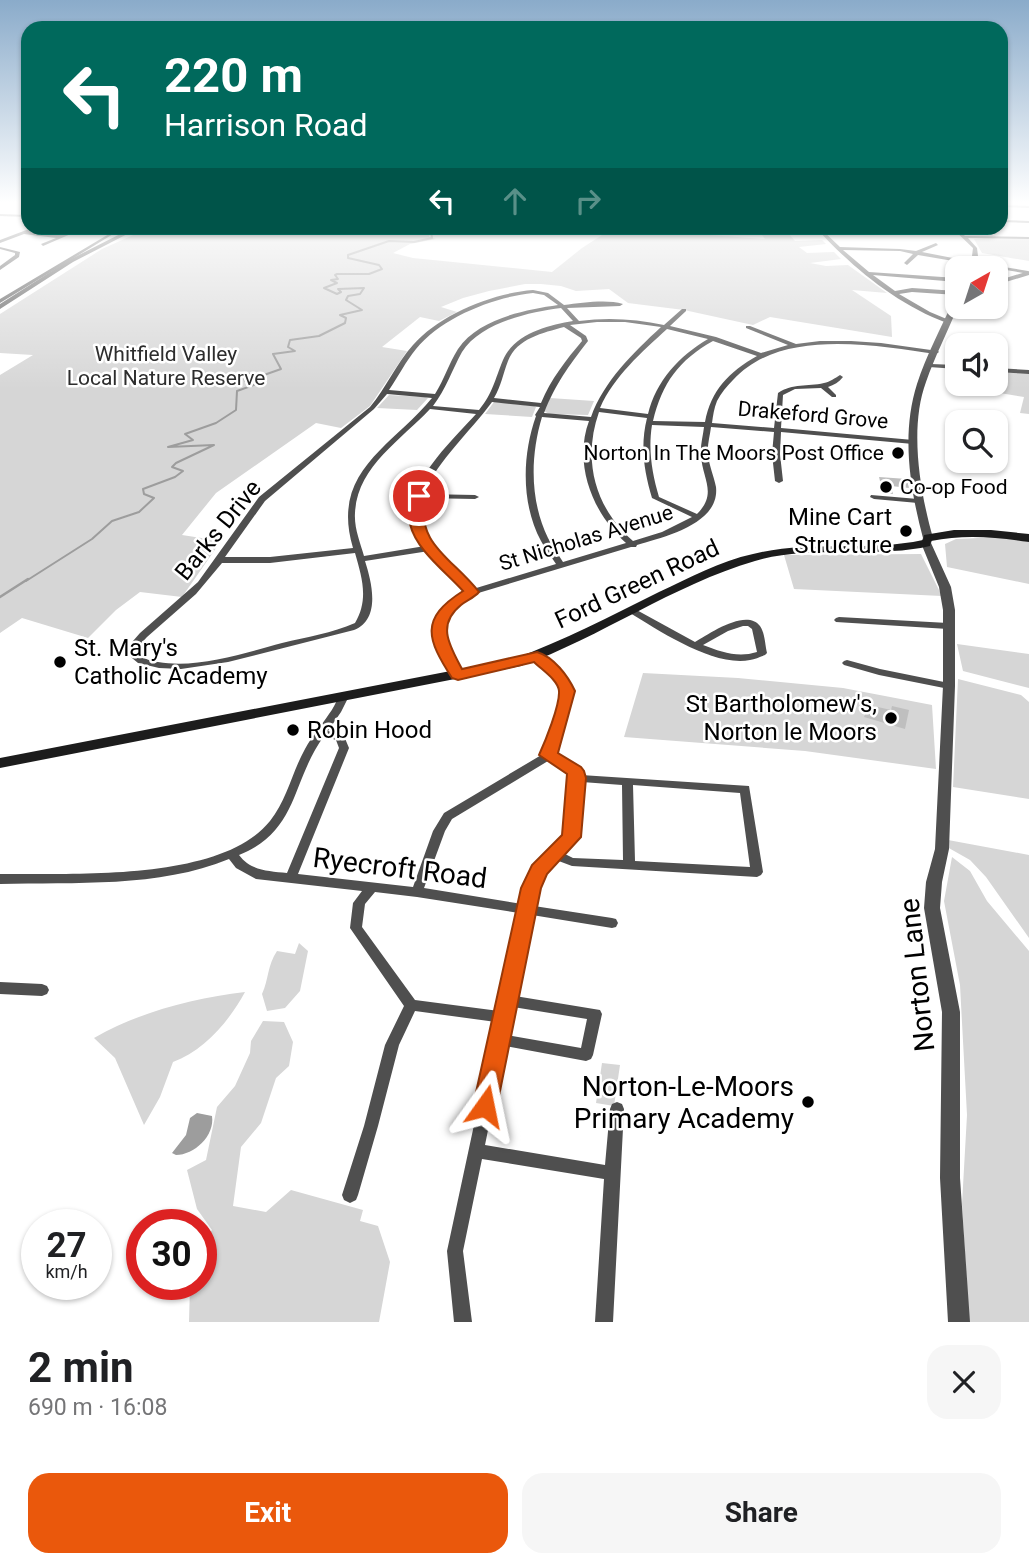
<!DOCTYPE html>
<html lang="en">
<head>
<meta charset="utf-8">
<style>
	:root { --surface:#fff; --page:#f6f6f6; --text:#202124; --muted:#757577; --accent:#ea580c }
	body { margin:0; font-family:Roboto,sans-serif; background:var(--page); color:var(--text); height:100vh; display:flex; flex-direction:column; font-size:26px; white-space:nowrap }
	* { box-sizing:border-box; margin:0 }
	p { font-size:23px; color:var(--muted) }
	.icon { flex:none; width:38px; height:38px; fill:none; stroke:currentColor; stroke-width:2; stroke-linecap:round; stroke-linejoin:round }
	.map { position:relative; height:1322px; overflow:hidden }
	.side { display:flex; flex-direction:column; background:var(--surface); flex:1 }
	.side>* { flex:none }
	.guide { position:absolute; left:21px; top:21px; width:987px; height:214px; border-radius:21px; box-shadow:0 2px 5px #0004; background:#00695c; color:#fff; overflow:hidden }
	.needle { width:46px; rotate:39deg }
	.tools { position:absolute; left:945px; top:256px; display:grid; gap:14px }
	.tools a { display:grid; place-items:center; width:63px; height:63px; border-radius:14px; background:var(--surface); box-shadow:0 2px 5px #0004; font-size:35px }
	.speed { position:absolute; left:21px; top:1209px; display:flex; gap:14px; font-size:35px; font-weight:700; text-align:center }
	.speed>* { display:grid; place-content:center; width:91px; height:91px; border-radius:50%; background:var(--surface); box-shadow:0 2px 5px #0004; line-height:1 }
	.speed small { font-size:18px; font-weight:400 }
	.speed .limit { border:10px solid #d22; background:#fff; color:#111 }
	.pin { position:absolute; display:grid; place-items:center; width:60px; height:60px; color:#fff; margin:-30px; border:4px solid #fff; border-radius:50%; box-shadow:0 2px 7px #0007 }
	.me { position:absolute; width:77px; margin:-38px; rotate:12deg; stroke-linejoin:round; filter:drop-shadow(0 0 5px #0008) }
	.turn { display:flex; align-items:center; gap:24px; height:147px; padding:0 28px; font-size:32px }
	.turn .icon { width:91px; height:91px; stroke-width:2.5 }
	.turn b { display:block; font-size:49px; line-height:60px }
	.lanes { display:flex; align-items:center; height:66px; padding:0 28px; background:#0003; justify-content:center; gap:35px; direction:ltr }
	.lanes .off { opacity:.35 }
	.round { display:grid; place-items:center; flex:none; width:74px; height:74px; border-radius:21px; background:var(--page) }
	.head { display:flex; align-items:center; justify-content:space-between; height:119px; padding:0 28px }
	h1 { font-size:42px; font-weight:700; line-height:52px }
	.primary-button { display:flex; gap:14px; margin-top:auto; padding:14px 28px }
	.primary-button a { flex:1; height:80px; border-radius:21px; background:var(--accent); color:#fff; font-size:28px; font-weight:700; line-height:80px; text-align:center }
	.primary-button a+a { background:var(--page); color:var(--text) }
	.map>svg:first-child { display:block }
	.green { fill:#d6d6d6 }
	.water { fill:#9d9d9d }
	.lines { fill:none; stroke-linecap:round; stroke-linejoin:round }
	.stream-far1 { stroke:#9d9d9d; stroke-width:2 }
	.stream { stroke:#9d9d9d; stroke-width:2.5 }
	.building { fill:#bfbfbf }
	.minor { fill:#4f4f4f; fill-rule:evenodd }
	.tertiary { fill:#4f4f4f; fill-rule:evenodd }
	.secondary { fill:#1c1c1c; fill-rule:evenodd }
	.route { fill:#ea580c; stroke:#983908; stroke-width:2 }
	.poi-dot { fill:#000; stroke:#fff; stroke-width:2.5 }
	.labels { text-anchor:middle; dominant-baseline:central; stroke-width:5; stroke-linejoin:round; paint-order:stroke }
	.far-park-label { font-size:21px; fill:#2d2d2d; stroke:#fff }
	.far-street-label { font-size:21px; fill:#000; stroke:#fff }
	.far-poi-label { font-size:21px; fill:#000; stroke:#fff; text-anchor:end }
	.poi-label { font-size:24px; fill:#000; stroke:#fff; text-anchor:end }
	.street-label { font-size:24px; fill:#000; stroke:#fff }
	.near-street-label { font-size:28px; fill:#000; stroke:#fff }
	.near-poi-label { font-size:28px; fill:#000; stroke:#fff; text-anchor:end }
</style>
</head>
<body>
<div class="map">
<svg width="1029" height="1322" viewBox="0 0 1029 1322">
	<rect width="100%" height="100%" fill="#fff"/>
	<!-- green -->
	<path class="green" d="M149,228H430L429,237L436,239L410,244L393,253L413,258L552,272L582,248L613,228L765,239L757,228H784L795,241L822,240L826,244L799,247L807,253L834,252L841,259L810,263L826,266L848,265L887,293L852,290L891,316L892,337L770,317L753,325L684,310L628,303L609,289L576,291L561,286L541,284H525L489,291L463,298L441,307L457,312L439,321L420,317L382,347L407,351L370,406L341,428L316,423L216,493L182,535L221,541L182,597L140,592L116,610L88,638L22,618L0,633V375L33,355L0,353V314L102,249Z
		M1015,238L1029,239V261L982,253L974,239Z
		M996,372L1029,374V414L1020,413L1024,397L981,390L983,383H996Z
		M389,395L425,397L428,398L417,410L377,408Z
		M550,398L594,401L588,415L549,414L544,411Z
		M494,402L534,406L536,407L532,417L485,414Z
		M1000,537L1029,542V584L947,567L945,544L956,539Z
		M921,554L942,596L794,589L784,555Z
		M957,644L1029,654V688L963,671Z
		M643,673L738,678L843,688L932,705L936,769L805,751L624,737Z
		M958,679L1021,695L1029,702V799L953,787Z
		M948,840L1029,855V938L986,877L970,860L947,847Z
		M952,857L970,871L987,901L1029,951V1322H969L962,1204L967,1115L963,1041L960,985L944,901Z
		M299,943L308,951L300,991L285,1008L267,1011L262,994C269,979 267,966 277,951L295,954Z
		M245,992C230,1020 204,1051 173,1062L160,1097L144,1125L115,1058L94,1038C139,1012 194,998 245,992Z
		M263,1021L284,1022L293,1042L289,1066L276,1078L261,1123L241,1147L233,1206L266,1212L291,1190L363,1210L360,1221L378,1226L390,1262L379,1322H189L190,1285L201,1284V1243L212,1230L197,1209L187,1170L206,1160L217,1107L235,1086L250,1053L251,1041Z
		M602,1063L620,1065L614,1106L596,1103Z"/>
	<!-- water -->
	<path class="water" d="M197,1113L212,1116C215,1136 194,1155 176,1155L172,1153L186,1135L190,1118Z"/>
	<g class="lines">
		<!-- stream-far1 -->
		<path class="stream-far1" d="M26,581L92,539L112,521L139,512L154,498L144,494L143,489L175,477L183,471L172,467L176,463L214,445L168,447L193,440L185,434L216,423L236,410L237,391L265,381H245L244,378L248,374L264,375L281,369L273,354L295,351L288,347L290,340L319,336L345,323L346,318L340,315L362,310L346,300L348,296L360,294L364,288L338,289L341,292L337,294L324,288L337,283L331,280L338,279L335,275L337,274H369L382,269L379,265L348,258V255L389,241L414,242L432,238L431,231L436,230L432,228"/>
		<!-- stream -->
		<path class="stream" d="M0,597L28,579"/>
	</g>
	<!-- building -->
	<path class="building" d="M879,477L907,479L909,488L891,486L893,494L883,493Z
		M869,705L891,710L892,706L909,710L905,729L864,717Z"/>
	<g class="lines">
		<!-- minor -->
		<path class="minor" d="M1001,205L1029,206V208L1001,207Z
			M0,214L28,215V217L0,216Z
			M1001,220L1029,221V223L1001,222Z
			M119,228H123L0,303V299Z
			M816,228H820L840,247L900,249L916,251L936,243L938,245L922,252L968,261L972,256L973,248L952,228H956L965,236L1029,237V239L968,238L977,248L978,256L973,262L1028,271L1029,274L918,255L907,265L904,263L913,254L900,251L843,250L869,272L957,278V282L873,275L895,291L912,288L957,291V295L912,292L899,294L930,312L949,320V322L947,323C896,304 852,267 816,228Z
			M29,229L31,230L30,231L61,235L76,229L80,230L43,246L41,244L56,238L24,234L0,243V240Z
			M0,247L20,252L19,257L0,270V266L15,255V253L0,249Z
			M533,290L548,293L564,305C582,303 606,299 623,304L620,306L567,308L579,321C608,317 636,319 664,325L682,309H686V311L670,326L716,337L761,353L788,345L746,328V326H750L796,344L820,341H851L881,343L938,351L939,352L936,354C874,345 780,328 733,380C727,386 721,393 717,401C714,408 713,416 712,423L774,428L778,393C793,383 807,387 824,383C830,382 835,378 840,375L843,377C839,382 834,385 828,387L836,395V397H832L821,388L795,389L783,395L781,428L913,440L917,442L913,444L781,432L780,454L783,481L779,483L775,481L772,454L774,432L711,427C710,436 707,445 708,454C709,466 714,476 716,487C720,524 664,537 637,545L636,547H631L475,594L460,604L450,613L446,620L444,629L449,648L463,675L461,677H455L453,675C431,634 424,621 466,592L451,577L429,551L365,561C372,583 381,619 354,630L228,662L181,669L159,668L138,663L126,653L124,651L126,649L140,633L198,582L259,497L370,407C386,388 396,364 413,345C440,314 493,293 533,290ZM533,293L544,295L558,305C524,310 478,319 458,349C449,363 444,380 435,394L389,390C398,377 406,361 416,349C442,317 494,297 533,293ZM561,308L573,321C548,325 514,334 503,360C495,379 493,393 479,410L433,406C446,389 452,370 462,352C480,323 529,312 561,308ZM597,322H625L661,327C633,353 604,381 591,417L544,413C556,383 568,367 588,341L586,336L570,325ZM564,327L581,338L582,341C566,360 551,379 541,403L494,398C501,386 503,374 508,361C517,338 543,333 564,327ZM667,329L708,339C679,356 656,381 648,414L600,408C614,376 642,352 667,329ZM713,341L757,356C729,372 711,390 705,422L653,421C662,383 679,360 713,341ZM387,394L432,398C392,447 330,471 353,548L270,557H225L265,501L374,409ZM492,402L540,407L535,415L536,416C522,455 521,504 541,541C545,549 551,556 556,564L473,589C460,578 425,541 421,526C418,516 419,508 421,498L475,499L479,497L475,495L423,494C440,458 469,433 492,402ZM430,409L476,414C455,437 411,479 411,512C410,525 417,536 425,546L364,556C360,542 354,528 355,513C357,467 401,440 430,409ZM599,412L647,418C640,446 644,471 652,498L692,517L662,532L633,541C595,508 582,460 599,412ZM542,417L589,421C573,464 593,514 626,543L563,562C558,554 552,546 548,538C530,501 530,457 542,417ZM652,425L704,427C703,436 700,446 701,455C702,479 718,493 697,514L659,497C652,473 648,450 652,425ZM355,553C362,578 369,599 355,623C332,633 307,637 282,643C245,653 197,669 158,662C148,661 142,657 134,651L147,637L196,594L222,563H270Z
			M931,364L957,365V369L929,367L928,366Z
			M996,368L1029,370V374L996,372Z
			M871,495L918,499L922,501L918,503L874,499L870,497Z
			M633,608L695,642C709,634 746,608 760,626C765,633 765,645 767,653L765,655C760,657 755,659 750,660C713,667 660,631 630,613L628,611L630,609ZM743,626H748L752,629L757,652C738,658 721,652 703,645L728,631Z
			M839,617L948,623L953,626L948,629L836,622L834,620L836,618Z
			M537,654L540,655L565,677L572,691L554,755L579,768L581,775L749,786L763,872L761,875L757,877L572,866L556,860C541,875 538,885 534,906L612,918L616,919L618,923L616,927L612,928L532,915L515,996L600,1010L602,1014L593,1055L591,1059L586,1061L505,1046L485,1145L605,1165L610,1109L612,1104L617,1102L622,1104L624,1109L613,1322H595L604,1179L482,1159L463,1251L472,1322H454L447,1251L492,1041L491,1039L496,1022L415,1011L399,1045L378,1126L358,1195L356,1200L350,1203L344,1200L342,1195L364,1126L385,1045L404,1006L350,928L353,903L362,891L256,879L236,868L229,859C159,888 74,882 0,884V874C73,873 221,882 270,821C287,800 292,772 305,749C312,736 321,726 329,714C333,709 336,702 339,696L343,695L348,698L341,712L328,731L344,736L349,748L298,874L413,887L433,831L444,813L543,754L562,691L558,680L532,657ZM324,736L336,740L339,748L287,873C268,871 251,871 239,855C299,831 291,781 324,736ZM548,761L570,773L572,778L565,836L535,867L525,888L522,904L424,888L445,831L452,819ZM582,782L622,785L623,860L573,858L563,853L577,837ZM633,785L740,793L750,867L635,861ZM375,892L417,897L519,913L499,1011L415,1000L362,927L365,904ZM513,1007L587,1019L581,1048L507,1035Z
			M847,660L880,669L949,683L954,686L949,689L879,675L844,665L842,663L844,661Z
			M0,982L42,984L47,986L49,990L47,994L42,996L0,994Z"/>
		<!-- tertiary -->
		<path class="tertiary" d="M132,228H139L73,262L0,309V304L69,260Z
			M1029,271V275L996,285V281Z
			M957,299L958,306C948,331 935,356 926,382C909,428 920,492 933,538L931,543L951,587L955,610V686L949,849L942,882L940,908L960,1012V1178L970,1322H948L940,1178L942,1012L924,908L926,882L935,849L943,686V610L939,587L921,543L923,538C910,489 901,434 917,384C926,356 941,328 953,301Z"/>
		<!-- secondary -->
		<path class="secondary" d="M954,530H991L1029,534V542C996,537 964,534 931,541L930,546C873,559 812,544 755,561C673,585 601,637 521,666L0,768V758L513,659C563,641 611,616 659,592C689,578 720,561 753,554C809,540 867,552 923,540L924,535Z"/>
	</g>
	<!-- sky -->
	<linearGradient id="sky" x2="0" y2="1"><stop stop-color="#8aabca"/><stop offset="0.52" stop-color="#fff"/><stop offset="1" stop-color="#fff" stop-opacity="0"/></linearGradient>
	<rect width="1029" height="389" fill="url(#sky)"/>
	<!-- route -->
	<path class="route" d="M419,492L425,496C415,545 453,558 479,592C474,598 467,600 461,605C436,625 450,646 462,669L537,652C554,657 568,676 575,691L558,753L581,767L584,771L586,778L581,837L547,874L541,888L497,1106L493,1114L485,1117L476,1114L473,1106L521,888L532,865L562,835L567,774L539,755C545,742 560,705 559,691C558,680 542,670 534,662L458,680L452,678C427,639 419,619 463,591C446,572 416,550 410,524C407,515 410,505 413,496Z"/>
	<!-- markers -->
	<g class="poi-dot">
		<circle cx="898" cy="453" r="7"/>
		<circle cx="886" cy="487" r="7"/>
		<circle cx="906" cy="531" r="7"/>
		<circle cx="60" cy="662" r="7"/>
		<circle cx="891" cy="718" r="7"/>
		<circle cx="293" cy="730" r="7"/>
		<circle cx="808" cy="1102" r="7"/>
	</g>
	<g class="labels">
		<!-- far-park labels -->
		<g class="far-park-label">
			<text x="166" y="354">Whitfield Valley<tspan x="166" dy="24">Local Nature Reserve</tspan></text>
		</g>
		<!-- far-street labels -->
		<g class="far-street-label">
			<text transform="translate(813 415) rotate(5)">Drakeford Grove</text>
			<text transform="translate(586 538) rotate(-17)">St Nicholas Avenue</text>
		</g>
		<!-- far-poi labels -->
		<g class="far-poi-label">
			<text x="884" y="453">Norton In The Moors Post Office</text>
			<text x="900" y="487" text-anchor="start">Co-op Food</text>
		</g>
		<!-- poi labels -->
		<g class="poi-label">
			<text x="892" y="517">Mine Cart<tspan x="892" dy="28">Structure</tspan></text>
			<text x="74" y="648" text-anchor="start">St. Mary's<tspan x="74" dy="28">Catholic Academy</tspan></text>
			<text x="877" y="704">St Bartholomew's,<tspan x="877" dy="28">Norton le Moors</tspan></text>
			<text x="307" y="730" text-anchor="start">Robin Hood</text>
		</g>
		<!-- street labels -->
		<g class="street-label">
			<text transform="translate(218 530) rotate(-51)">Barks Drive</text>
			<text transform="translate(637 584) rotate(-25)">Ford Green Road</text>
		</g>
		<!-- near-street labels -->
		<g class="near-street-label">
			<text transform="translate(400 868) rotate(7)">Ryecroft Road</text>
			<text transform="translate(917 975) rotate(-96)">Norton Lane</text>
		</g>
		<!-- near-poi labels -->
		<g class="near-poi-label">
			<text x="794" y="1086">Norton-Le-Moors<tspan x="794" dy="32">Primary Academy</tspan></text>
		</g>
	</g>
</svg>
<div class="tools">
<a><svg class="needle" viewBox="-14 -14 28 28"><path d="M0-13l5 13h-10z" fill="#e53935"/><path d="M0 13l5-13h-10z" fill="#757577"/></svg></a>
<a><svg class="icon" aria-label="sound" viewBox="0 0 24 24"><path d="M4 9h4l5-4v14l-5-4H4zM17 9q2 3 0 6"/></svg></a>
<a><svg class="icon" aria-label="search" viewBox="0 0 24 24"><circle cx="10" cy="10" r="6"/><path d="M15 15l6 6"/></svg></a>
</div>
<div class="speed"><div>27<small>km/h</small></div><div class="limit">30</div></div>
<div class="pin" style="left:419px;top:496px;background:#d93025"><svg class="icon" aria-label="arrive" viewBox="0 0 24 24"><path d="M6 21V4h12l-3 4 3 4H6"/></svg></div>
<svg class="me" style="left:485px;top:1106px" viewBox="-20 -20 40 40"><path d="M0-17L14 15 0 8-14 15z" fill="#ea580c" stroke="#fff" stroke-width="4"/></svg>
<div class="guide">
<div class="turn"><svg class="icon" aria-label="left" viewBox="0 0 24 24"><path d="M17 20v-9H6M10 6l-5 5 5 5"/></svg><div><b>220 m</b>Harrison Road</div></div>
<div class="lanes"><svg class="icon" aria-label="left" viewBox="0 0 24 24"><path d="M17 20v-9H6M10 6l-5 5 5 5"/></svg><svg class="icon off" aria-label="ahead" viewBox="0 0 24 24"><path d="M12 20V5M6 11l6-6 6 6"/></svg><svg class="icon off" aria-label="right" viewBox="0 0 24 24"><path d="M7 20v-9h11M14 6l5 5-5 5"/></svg></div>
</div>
</div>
<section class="side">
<div class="head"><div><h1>2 min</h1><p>690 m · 16:08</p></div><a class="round"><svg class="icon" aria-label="close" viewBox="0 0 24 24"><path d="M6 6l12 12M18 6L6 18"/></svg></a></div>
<div class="primary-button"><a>Exit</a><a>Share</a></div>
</section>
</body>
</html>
